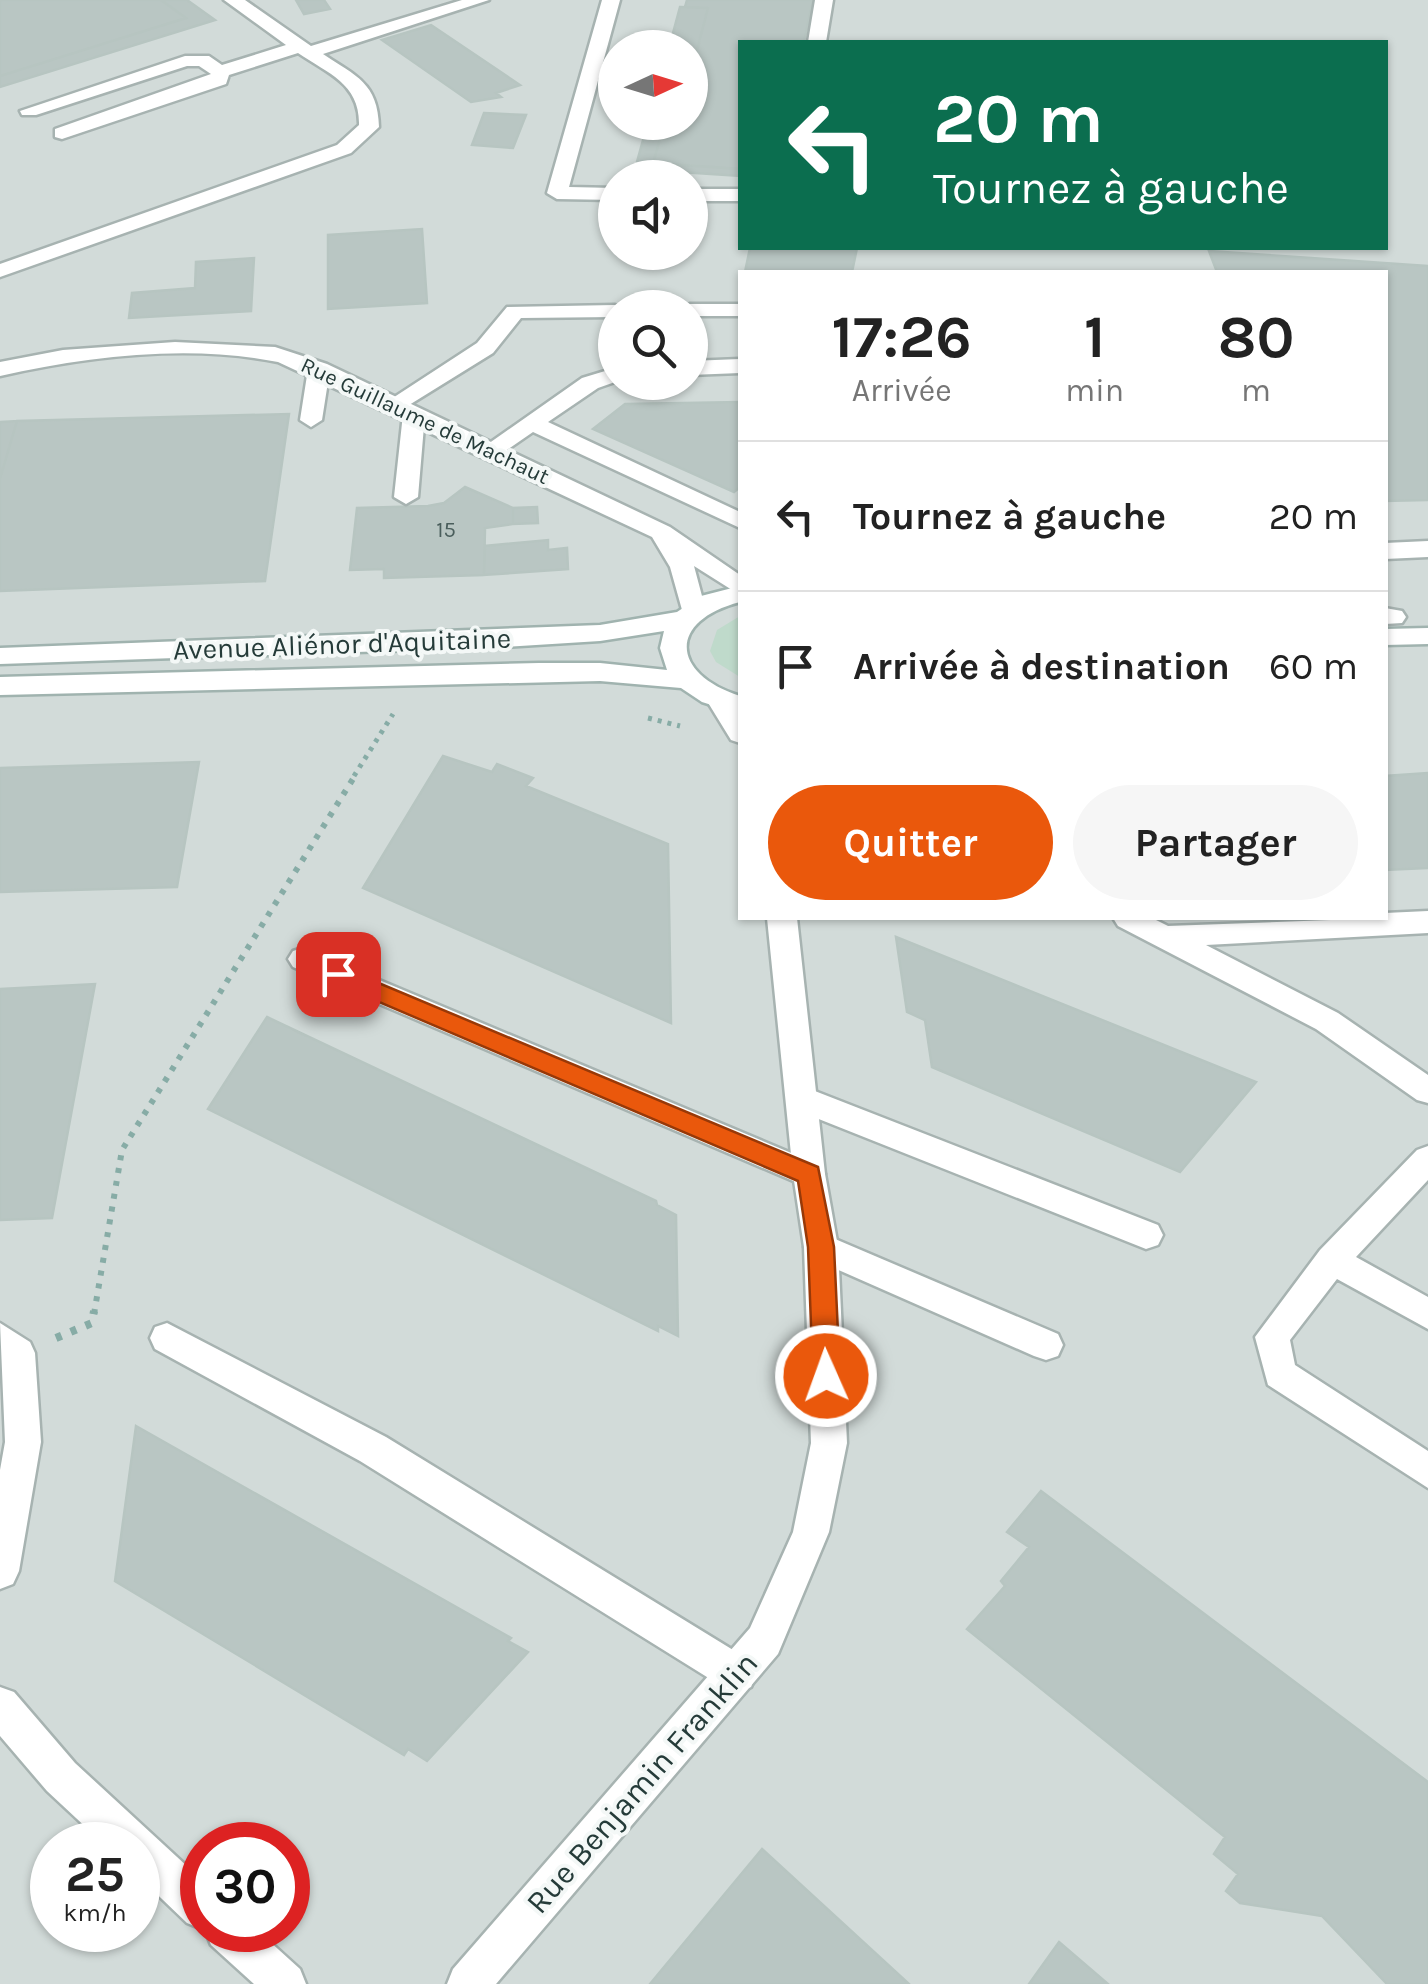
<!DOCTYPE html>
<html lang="fr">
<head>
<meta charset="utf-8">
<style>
	:root { --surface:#fff; --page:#f6f6f6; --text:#222; --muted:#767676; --line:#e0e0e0; --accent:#ea580c }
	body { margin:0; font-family:Karla,sans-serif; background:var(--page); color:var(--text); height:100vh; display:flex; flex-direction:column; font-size:38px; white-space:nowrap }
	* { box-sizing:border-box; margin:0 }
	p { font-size:32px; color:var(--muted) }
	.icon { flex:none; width:55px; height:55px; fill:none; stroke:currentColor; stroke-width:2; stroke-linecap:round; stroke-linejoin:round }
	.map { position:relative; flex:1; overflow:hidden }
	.panel { position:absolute; left:738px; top:270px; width:650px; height:650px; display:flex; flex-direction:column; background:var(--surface); border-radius:0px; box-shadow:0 2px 8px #0004 }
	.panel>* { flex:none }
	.banner { position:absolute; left:738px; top:40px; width:650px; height:210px; border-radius:0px; box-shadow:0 2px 8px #0004; background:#0b6e4f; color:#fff; overflow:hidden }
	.needle { width:65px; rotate:86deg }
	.buttons { position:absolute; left:598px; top:30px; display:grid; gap:20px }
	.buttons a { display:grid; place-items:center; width:110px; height:110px; border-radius:50%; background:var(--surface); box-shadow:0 2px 8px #0004; font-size:50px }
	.speed { position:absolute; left:30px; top:1822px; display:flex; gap:20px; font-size:50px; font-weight:700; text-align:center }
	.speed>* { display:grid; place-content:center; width:130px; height:130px; border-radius:50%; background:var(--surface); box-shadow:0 2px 8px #0004; line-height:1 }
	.speed small { font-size:25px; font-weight:400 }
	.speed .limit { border:15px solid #d22; background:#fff; color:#111 }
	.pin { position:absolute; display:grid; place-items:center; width:85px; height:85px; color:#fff; margin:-42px; border-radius:20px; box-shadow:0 5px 15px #0006 }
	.me { position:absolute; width:110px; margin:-55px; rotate:358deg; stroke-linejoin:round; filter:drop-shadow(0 0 8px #0008) }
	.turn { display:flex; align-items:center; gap:35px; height:210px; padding:0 30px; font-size:45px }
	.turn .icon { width:130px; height:130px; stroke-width:2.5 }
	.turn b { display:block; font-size:70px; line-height:85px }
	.eta { display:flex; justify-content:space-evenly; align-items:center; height:170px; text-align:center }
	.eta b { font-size:60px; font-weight:700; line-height:70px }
	.primary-button { display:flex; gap:20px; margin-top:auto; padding:20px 30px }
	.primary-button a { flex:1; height:115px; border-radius:60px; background:var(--accent); color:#fff; font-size:40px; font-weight:700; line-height:115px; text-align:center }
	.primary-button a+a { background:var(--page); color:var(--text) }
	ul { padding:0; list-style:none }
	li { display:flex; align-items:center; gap:30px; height:150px; padding:0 30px; border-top:2px solid var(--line) }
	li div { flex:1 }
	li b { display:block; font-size:38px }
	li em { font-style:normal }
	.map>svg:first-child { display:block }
	.built { fill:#d2dbd9; fill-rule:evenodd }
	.green { fill:#bfdacb }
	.building { fill:#b9c6c3; stroke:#b7c5c1; stroke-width:2.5 }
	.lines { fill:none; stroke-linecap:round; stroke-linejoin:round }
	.lane-casing { stroke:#a7b3b1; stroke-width:5 }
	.street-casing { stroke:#a7b3b1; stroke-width:5 }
	.secondary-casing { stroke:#a0b3af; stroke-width:5 }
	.path-far2 { stroke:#87aca6; stroke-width:5; stroke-dasharray:4 6; stroke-linecap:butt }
	.path-far1 { stroke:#87aca6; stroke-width:6; stroke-dasharray:5 8; stroke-linecap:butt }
	.path { stroke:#87aca6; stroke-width:8; stroke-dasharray:6 10; stroke-linecap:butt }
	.lane { fill:#fff; fill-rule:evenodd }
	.street { fill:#fff; fill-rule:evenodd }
	.secondary { fill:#fff; fill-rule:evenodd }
	.route { fill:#ea580c; stroke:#983908; stroke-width:2.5 }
	.labels { text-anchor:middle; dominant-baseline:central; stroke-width:8; stroke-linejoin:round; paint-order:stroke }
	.far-street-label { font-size:22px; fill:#253b39; stroke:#f4f8f7 }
	.number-label { font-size:22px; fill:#4a5e5c }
	.street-label { font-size:28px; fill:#253b39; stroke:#f4f8f7 }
	.near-street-label { font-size:32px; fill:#253b39; stroke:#f4f8f7 }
</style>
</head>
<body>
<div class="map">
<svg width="1428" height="1984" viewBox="0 0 1428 1984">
	<rect width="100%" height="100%" fill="#e4ece9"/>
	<!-- built -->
	<path class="built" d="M0,0H1428V1984H0ZM740,42H1385V248H740ZM615,48H690V122H615ZM615,178H690V252H615ZM740,272H1385V918H740ZM615,308H690V382H615ZM52,1845H138V1930H52ZM202,1845H288V1930H202Z"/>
	<!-- green -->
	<path class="green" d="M740,616V677L716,662L710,651L717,630Z"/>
	<!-- building -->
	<path class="building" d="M0,0H161L186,18L0,76Z
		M161,0H187L215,20L0,87V76L186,18Z
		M296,0H324L330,9L304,14Z
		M687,0H813L804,42H740V169L653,163L665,122H690V77L708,8L685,7Z
		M680,7L708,8L690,77V48H669Z
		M431,25L520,85L496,93L501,97L471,102L382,40Z
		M484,113L526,115L513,148L472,145Z
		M648,122H665L653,163L740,169V176L635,169Z
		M422,229L427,303L328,309V235Z
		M750,248H857L852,272H745Z
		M1209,251L1428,266V500L1385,501V272H1217Z
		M254,258L251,311L129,318L132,293L195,288L196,262Z
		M740,402V487L734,492L593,429L625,404Z
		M289,414L265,581L0,591V479L17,421Z
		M17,421L0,479V422Z
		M465,487L513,508V524L485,528L484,575L384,578V569L350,570L357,508L428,506L444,503Z
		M537,507L538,523L513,524V508Z
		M548,540V550L567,548L568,569L484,575L485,546Z
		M443,756L492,772L497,764L533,778L526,786L668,844L671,1023L363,888Z
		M199,762L177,887L0,892V768Z
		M1428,773V868L1385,870V776Z
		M896,937L1256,1082L1180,1172L932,1067L925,1020L907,1012Z
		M95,984L52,1218L0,1220V989Z
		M267,1017L656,1201L657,1205L676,1215L678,1336L658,1326V1331L208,1109Z
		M136,1426L511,1638L508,1641L528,1652L427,1761L408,1749L404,1755L115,1581Z
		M1041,1491L1428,1782V1984H1387L1322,1916L1240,1903L1226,1891L1238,1874L1214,1854L1225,1837L967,1629L1005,1586L1001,1581L1029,1547L1007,1532Z
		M762,1849L909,1984H650Z
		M1059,1942L1108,1984H1029Z"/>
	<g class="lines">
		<!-- lane casing -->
		<g class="lane-casing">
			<path id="lane" d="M224,0H245L311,46L462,0H489L323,54C356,76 378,83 379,127L351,153L0,277V264L337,145L359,125C360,84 329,74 298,53L229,75L226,84L62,139L55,137V129L211,74L199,66H187L36,115H22L20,111L185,56H209L222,65L286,45Z
				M602,0H620L569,187L615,188V200L557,199L547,193Z
				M815,0H833L826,42H808Z
				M690,189H740V201H690Z
				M690,304H740V316H690V308H681Z
				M615,305L623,308H615V317L521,318L493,353L401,410H385L382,405L477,343L507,307Z
				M740,359V373L690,375V361Z
				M319,362L330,369L322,420L311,427L300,420L308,369Z
				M615,368V382L598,388L548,422L740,512V528L533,432L498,456H482L478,451L582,378Z
				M414,407L425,414L418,497L406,504L394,497L403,414Z
				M1428,541V557L1385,559V543Z
				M1385,608L1402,611L1406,617L1402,623L1385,624Z
				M1428,911V933L1206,945L1338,1013L1428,1075V1103L1417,1100L1316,1029L1118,926L1113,918H1152L1168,926L1385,918V913Z
				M303,948L820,1165L825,1174L820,1183L809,1187L798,1183L293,967L288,959L293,951Z
				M802,1086L1158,1225L1163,1235L1158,1245L1146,1249L791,1108L786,1099L791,1090Z
				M1428,1146V1180L1356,1257L1428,1297V1329L1337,1279L1290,1340L1295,1365L1428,1451V1488L1268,1385L1255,1337L1320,1250L1417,1150Z
				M821,1233L1058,1334L1063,1345L1058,1356L1046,1360L1034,1356L809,1257L804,1247L809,1237Z
				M167,1323L386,1437L751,1661L756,1674L751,1687L737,1693L723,1687L360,1461L155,1349L150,1338L155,1327Z"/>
		</g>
		<!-- street casing -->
		<g class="street-casing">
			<path id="street" d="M175,342L275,347L327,364L670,527L740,575V595L694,566L706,611L693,619L684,617L670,567L652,537L278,362C189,344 88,356 0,376V362L63,350Z
				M720,692L729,695L740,712V743L731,740L707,701L711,695Z
				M767,918H797L825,1174L838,1247L847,1443L829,1532L778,1654L496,1984H447L453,1969L750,1628L793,1532L811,1443L804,1247L793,1174Z
				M0,1323L30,1342L35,1353L41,1442L19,1571L13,1584L0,1589V1470L5,1442Z
				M0,1687L14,1692L75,1763L202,1880V1929L187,1923L138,1876V1845H105L47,1791L0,1736Z
				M205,1930H257L300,1969L306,1984H254L211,1945Z"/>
		</g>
		<!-- secondary casing -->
		<g class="secondary-casing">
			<path id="secondary" d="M740,586V602C667,621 671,674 740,696V714L702,702L681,688L600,681L0,695V677L539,663H600L667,670L660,648L664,631L600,641L504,647L0,664V648L600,625L677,612L701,596Z
				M1428,628V644L1385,645V629Z"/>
		</g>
		<!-- path-far2 -->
		<path class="path-far2" d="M648,718L680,726
			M354,776L393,714"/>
		<!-- path-far1 -->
		<path class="path-far1" d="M94,1314L122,1150L356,774"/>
		<!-- path -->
		<path class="path" d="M56,1338L92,1323L94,1311"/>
		<!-- lane -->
		<use href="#lane" class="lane"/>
		<!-- street -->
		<use href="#street" class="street"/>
		<!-- secondary -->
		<use href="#secondary" class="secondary"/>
	</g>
	<!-- route -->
	<path class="route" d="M338,966L818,1167L834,1247L840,1376L836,1384L826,1387L817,1384L813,1376L808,1247L798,1181L330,981L326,974L330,968Z"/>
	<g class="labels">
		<!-- far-street labels -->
		<g class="far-street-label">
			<text transform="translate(425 421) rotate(25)">Rue Guillaume de Machaut</text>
		</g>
		<!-- number labels -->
		<g class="number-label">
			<text x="446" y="530">15</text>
		</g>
		<!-- street labels -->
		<g class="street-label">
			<text transform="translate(342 644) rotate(-2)">Avenue Aliénor d'Aquitaine</text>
		</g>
		<!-- near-street labels -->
		<g class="near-street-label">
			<text transform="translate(642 1783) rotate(-49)">Rue Benjamin Franklin</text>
		</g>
	</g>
</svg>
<div class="buttons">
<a><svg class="needle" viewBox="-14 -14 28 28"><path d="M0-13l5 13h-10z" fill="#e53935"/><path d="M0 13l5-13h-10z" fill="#767676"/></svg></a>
<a><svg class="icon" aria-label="sound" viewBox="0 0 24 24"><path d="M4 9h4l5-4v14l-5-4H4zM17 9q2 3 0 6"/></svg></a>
<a><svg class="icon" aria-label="search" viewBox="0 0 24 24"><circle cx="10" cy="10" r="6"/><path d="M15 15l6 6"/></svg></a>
</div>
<div class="speed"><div>25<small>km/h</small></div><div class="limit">30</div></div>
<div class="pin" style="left:338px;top:974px;background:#d93025"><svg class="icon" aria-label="arrive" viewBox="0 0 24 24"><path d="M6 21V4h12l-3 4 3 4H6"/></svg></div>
<svg class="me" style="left:826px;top:1376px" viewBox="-20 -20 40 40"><circle r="17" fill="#ea580c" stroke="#fff" stroke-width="3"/><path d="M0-11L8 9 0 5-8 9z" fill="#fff"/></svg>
<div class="banner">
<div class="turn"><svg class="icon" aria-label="left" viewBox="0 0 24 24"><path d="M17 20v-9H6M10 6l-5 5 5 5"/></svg><div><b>20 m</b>Tournez à gauche</div></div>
</div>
<section class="panel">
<div class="eta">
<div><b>17:26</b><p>Arrivée</p></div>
<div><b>1</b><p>min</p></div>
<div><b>80</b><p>m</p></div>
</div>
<ul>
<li><svg class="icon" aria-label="left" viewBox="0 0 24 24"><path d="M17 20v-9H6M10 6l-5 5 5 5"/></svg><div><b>Tournez à gauche</b></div><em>20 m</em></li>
<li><svg class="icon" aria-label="arrive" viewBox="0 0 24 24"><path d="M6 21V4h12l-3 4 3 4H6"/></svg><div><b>Arrivée à destination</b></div><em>60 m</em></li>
</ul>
<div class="primary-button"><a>Quitter</a><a>Partager</a></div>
</section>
</div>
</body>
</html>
